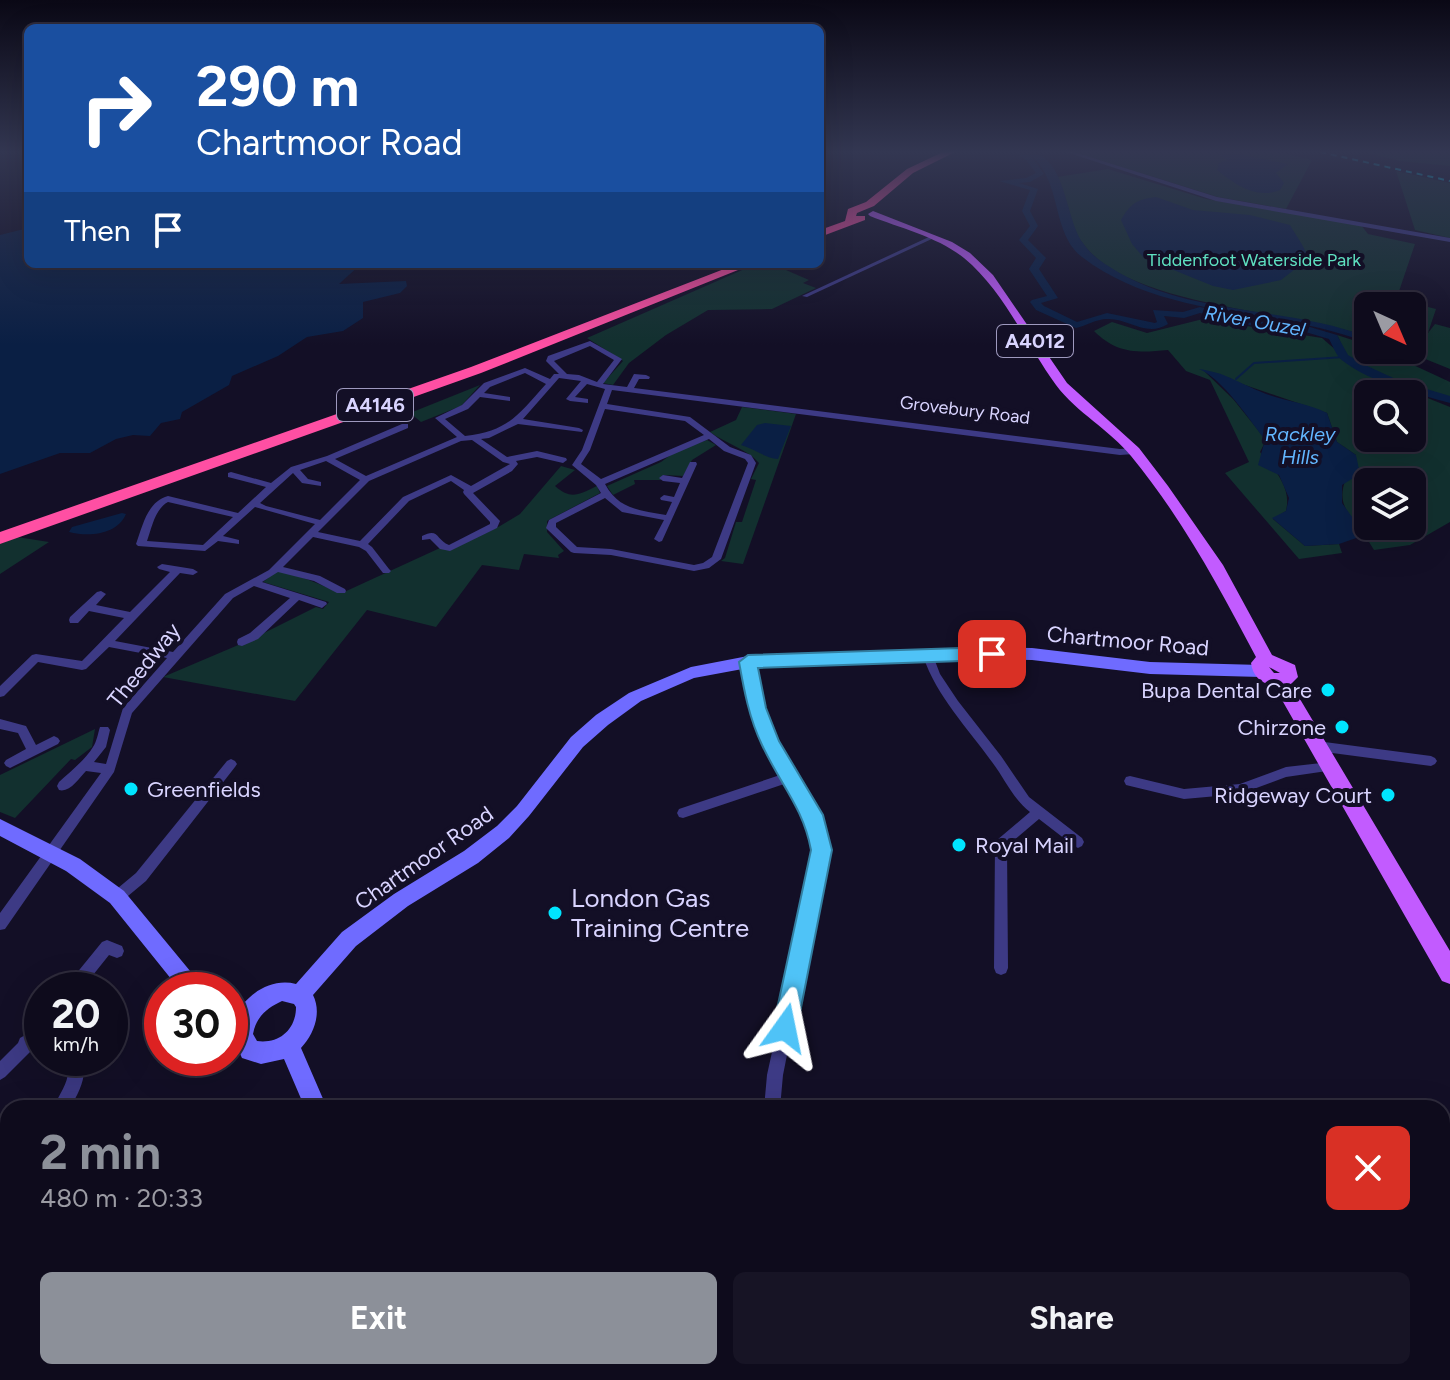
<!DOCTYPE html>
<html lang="en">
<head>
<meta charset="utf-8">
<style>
	:root { --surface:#0e0b1c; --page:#171425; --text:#f1f3f6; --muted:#9b9ba3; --line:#2e2b3b; --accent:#8c9099 }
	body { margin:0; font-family:Figtree,sans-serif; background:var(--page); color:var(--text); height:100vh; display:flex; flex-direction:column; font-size:30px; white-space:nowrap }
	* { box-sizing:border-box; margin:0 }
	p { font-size:26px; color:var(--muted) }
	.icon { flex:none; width:44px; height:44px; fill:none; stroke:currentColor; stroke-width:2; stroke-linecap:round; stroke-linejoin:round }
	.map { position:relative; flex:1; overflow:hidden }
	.side { position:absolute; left:0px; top:1100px; width:1450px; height:280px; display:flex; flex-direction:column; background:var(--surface); border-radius:24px 24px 0 0; box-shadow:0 8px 32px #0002,0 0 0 2px var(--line) }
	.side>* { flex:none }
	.hud { position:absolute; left:24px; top:24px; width:800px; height:244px; border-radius:12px; box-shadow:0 8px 32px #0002,0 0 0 2px var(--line); background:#1a4fa0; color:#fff; overflow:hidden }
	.needle { width:52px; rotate:136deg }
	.buttons { position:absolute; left:1354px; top:292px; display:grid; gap:16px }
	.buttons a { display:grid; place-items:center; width:72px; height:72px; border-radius:12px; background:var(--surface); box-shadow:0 8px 32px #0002,0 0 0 2px var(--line); font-size:40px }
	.speed { position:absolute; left:24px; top:972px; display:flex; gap:16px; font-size:40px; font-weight:700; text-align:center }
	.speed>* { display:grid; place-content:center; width:104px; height:104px; border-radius:50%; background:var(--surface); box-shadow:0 8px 32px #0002,0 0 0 2px var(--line); line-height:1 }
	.speed small { font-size:20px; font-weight:400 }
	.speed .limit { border:12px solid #d22; background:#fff; color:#111 }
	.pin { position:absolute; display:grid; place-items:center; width:68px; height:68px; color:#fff; margin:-34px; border-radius:16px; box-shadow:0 4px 12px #0006 }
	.me { position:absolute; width:88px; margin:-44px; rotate:12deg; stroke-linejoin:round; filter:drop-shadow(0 0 6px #0008) }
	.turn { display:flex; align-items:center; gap:28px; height:168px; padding:0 40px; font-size:36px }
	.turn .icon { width:104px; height:104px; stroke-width:2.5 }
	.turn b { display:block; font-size:56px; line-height:68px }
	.then { display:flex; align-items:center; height:76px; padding:0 40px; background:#0003; gap:16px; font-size:30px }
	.round { display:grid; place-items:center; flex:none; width:84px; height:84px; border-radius:12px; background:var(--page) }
	.headline { display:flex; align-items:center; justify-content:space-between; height:136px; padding:0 40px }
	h1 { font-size:48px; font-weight:700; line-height:60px; color:var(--accent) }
	.primary-button { display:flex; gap:16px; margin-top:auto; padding:16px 40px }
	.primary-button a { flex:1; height:92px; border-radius:12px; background:var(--accent); color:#fff; font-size:32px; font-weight:700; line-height:92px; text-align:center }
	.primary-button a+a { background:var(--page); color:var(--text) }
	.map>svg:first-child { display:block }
	.green { fill:#12302f; fill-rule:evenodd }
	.water { fill:#0a1f44 }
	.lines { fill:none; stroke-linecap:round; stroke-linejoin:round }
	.stream { stroke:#0a1f44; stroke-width:2 }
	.river { fill:#0a1f44; fill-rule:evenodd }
	.street { fill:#3d3a85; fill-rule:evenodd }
	.secondary { fill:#6f6bff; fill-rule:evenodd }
	.primary { fill:#c25bff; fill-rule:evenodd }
	.highway { fill:#ff4fa3; fill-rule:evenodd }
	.rail { stroke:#00e5ff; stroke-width:2; stroke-dasharray:6 5; stroke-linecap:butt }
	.route { fill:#4fc3f7; stroke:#337fa1; stroke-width:2 }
	.poi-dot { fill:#00e5ff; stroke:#130f26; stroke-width:3 }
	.labels { text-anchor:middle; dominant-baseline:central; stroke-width:8; stroke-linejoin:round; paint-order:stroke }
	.far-park-label { font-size:18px; fill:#5fe0c0; stroke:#130f26 }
	.far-street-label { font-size:18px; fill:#d9d4ff; stroke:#130f26 }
	.far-water-label { font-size:20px; font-style:italic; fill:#62b6ff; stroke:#130f26 }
	.shield { fill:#130f26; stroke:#9e99be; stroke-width:2 }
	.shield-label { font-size:20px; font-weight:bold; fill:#d9d4ff }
	.street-label { font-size:22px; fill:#d9d4ff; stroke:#130f26 }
	.poi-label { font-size:22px; fill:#d9d4ff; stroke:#130f26; text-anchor:end }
	.near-poi-label { font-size:26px; fill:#d9d4ff; stroke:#130f26; text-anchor:start }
</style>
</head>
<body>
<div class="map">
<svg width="1450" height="1380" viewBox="0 0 1450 1380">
	<rect width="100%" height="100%" fill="#130f26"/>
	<!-- green -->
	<path class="green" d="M1074,152H1279L1312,160L1286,209L1218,197Z
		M1362,152H1450V166L1400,161Z
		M1108,169L1206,199L1361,225L1368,234L1415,244L1394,306H1368V337C1294,310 1132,308 1084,245C1069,226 1069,198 1057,177Z
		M1396,171L1450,183V238L1415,230Z
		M756,264H784L779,267L809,280L803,283L816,288L772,309L708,310L666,335L629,363L613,385L603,383L623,361L587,338Z
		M1404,301L1436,309L1428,333L1435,324L1450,328V369L1413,354L1418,347L1412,345V306H1402Z
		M1203,319L1322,338L1360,371L1450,407V522L1410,545L1374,550C1346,503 1329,510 1356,455L1337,442L1327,413L1204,371L1233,399L1266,440L1260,452C1274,469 1292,487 1286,511L1273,519L1305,546L1339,544L1342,553L1299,559L1225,473L1249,462L1210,380L1186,371L1168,350C1138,353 1117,354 1094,331L1112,322L1147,333ZM1368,394H1412V438H1368ZM1368,482H1412V526H1368Z
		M1337,335L1368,345V350H1381L1450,382V397C1418,389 1375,380 1349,357C1342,351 1342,343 1337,335Z
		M480,385L461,406L421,422L410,413Z
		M742,407L796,414L743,564L721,561L725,558L736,522H742L756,480L751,479L759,463C747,449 725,443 710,432L736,420Z
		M707,440L716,445L692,460L683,476L663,475L661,480H634L635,484L613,495L607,486L661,462L676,451Z
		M561,466L575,470L555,486C571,500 578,495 597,486L600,493L547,521V532L564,551L558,555L559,558L524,554L519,570L482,565L436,627L367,610L295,701L163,677L250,640L316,607L323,609L329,602L263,582L278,570C302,576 320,585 342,593L440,548L469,541L500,526L520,514Z
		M17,537L49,542L0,574V544Z
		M95,729L92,747L75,760L71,759L15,818L0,812V775Z
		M638,1372H809L830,1380H635Z"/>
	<!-- water -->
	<path class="water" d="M1025,152C1067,152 1064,217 1083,243C1089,253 1100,261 1110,267C1186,317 1286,305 1368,337V343C1275,306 1166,321 1082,257C1049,231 1064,175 1025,152Z
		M1233,153L1288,164L1276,173L1284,183L1280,190C1256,200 1235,184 1217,170L1219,163L1227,160L1219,154Z
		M1156,197L1193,210L1250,215L1290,225C1295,234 1307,250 1308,259L1281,280L1233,290L1213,286L1144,258L1132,244L1121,220C1130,204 1137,199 1156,197Z
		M28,228V264H361L339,284L406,281L407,286L400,293L363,302V318L343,331L307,337L278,356L232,376L229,385L182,412L180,419L161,423L150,436L133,435L116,439L90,453H60L0,474V235Z
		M1199,369C1226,373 1235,381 1259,391C1281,401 1305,402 1327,413L1337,442L1356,455L1360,474L1342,485V503L1365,535L1339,544L1305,546L1272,518L1286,511L1289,498L1279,475L1258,465L1265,440C1249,419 1223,379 1199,369Z
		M765,423L791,426L778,459C765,458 755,449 741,445L757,425Z
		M122,513L126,514C117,535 89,537 69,532L72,527Z"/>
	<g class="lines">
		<!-- stream -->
		<path class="stream" d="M1236,379L1254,363L1344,357"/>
		<!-- river -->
		<path class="river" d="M1015,152C1031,151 1036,162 1044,174L1030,182L1019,183L1038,189L1030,211L1038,226L1028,240L1046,258L1039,269L1058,298L1041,303L1044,306L1077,322L1107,313L1155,323L1157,322L1153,310L1183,312L1200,307L1262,322L1303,325L1337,335L1348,355L1365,365L1400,381L1450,396V403C1417,394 1370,382 1343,361C1336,356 1333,346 1329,339L1302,331L1262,328L1200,313L1184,318L1164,316L1168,324C1146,338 1129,318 1107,319C1096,319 1086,326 1076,328L1036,310L1030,302L1032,300L1047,296L1029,269L1036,258L1019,240L1030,226L1022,211L1030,190L999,181L1026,178L1036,173L1026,160Z"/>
		<!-- street -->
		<path class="street" d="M1066,152H1074L1217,197L1450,238V242L1216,201Z
			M931,236L936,237L807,297L802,296Z
			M590,341L622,359L603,384L627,387L634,374L646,375L650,377L649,379H639L634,388L1120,449L1134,448L1138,451L1134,454L1120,455L612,390L607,404L690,417L730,447L751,455L756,463L721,559L709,568L694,571L611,555L574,553L571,552L548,530L546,528L549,520L601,493L596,485L572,465L582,450L605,389L587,384L575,397L588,399V403L570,401L566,399L581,381L559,378L523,419L579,428L583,430L582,432L518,424L489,438L481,439L507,457L537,451L566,458L567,460L563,463L537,457L516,461L518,464L512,471L473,493L498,519L500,521L497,528L450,551L440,549L430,539L422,540V536C439,527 436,540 449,545L490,524V522L464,494L463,492L464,490L451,481L409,501L368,544L372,547L389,569L391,571L389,573H383L366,551L359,547L313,537L283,567L320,576L345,589L346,591L345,593H337L314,581L278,572L262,582L326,602L327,604L322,608L299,600L258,639L242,646L238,645L237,642L238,639L250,633L290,598L254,586L233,598L132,713L114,772L5,929L0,930V913L101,773L86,771C79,778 70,793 59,790L57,786L59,782C70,772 85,760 93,747C97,741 98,733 100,727H108L110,730L106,747L94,762L106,764L123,708L167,658L109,647L86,669L82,670L38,662L4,696L0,697V686L32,655L36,654L82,661L124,618L89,611L78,623H70L69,620L70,617L97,592L101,591L106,594L96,605L130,612L170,572L159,569L157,567L162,564L193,569L198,572L193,575L180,573L115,641L173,652L225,594L269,570L315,524L255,507L223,536L239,540V544L218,541L205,551L138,546L136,544C143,525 147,502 168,496L238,513L266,487L228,477V473L231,472L271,483L291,467L327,456L402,424H408V428L335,459L366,476L457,437L435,418L462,405L484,383L525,368L550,379L554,374H559L546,361L548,356ZM590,346L614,360L597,382L579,375L567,374L554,361ZM525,373L546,384C519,414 509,431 465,436L445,419L468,409L480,397L510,401V397L484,393L490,387ZM605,409L685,421L704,435L601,479L581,464L590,450ZM709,439L724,451L745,459L748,463L712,557L703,563L694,565L611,549L577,547L556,527V523L605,498L622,512L664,520L654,539L659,542L662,541L697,464L696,462H690L682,478L663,475L659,478L663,481L680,483L674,497L664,495L660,498L661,500L672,502L666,515C640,510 619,510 605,484ZM472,440L503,462L510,464L471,486L451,475L403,497L360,541L318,532L369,481L461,441ZM326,461L360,480L320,520L266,506L260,503L293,473L302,483L321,486V482L308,479L300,470ZM168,502L233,517L203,545L147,541C152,527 155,509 168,502Z
			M928,652L932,653L940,674L958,701L1001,756L1029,797L1082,838L1084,842L1082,846L1078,848L1074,846L1039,819L1007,846L1008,968L1006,973L1001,975L996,973L994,968L995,844L997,840L1030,812C1013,799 1005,779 992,762C967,727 937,697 923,656Z
			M748,658L753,662L763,708L776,743L820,817L828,850L783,1075L780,1108H764L767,1075L816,850L810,822L787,783L683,818L679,817L677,813L679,809L783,774L765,744L751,708L743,662Z
			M0,719L26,726L36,745L54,736L58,738L60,741L58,744L10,768L6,766L4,763L6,760L26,749L18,733L0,729Z
			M1317,741L1431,756L1435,758L1437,761L1435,764L1431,766L1317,751L1313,749L1311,746L1313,743Z
			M231,759L235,761L237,764L235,767L146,881L122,901L117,903L112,901L110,897L112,893L136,873L227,761Z
			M1330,762L1334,764L1336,767L1334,770L1286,777L1240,794L1184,799L1130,786L1126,785L1124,781L1126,777L1130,776L1184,789L1240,784L1286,767Z
			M107,940L122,946L124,951L122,956L117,958L109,955L81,990H65L67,985L102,942Z
			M42,1021V1055L30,1052L5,1077L0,1080V1061L18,1043L20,1038C29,1034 33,1024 42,1021Z
			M66,1058H82C88,1077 79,1092 70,1108H53C61,1090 73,1079 66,1058Z
			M8,1186V1206L0,1211V1191Z
			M8,1319V1338L0,1341V1322Z
			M9,1372H27L25,1380H7Z
			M152,1372H171L168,1380H149Z
			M290,1372H310L307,1380H287Z
			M372,1372H398L403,1380H377Z
			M438,1372H456L453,1380H435Z
			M945,1372H963L962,1380H944Z"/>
		<!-- secondary -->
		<path class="secondary" d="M979,647L1032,648L1150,662L1261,665L1269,671L1261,677L1150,674L1032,660L979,659L748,668L694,678L641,701L608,725L583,747L529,816L509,838L478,863L408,906L356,946L313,995C322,1013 314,1034 301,1048L327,1108H305L284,1059L261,1064L242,1058L231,1035L234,1023H230V1001L243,1004C257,988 276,979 296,984L342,932L394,894L464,851L497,826L517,806L571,737L596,715L629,693L691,667L748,656ZM282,1001L294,1004L296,1007C296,1030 279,1044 257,1041L253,1034C256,1017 267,1008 282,1001Z
			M0,819L80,859L124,891L200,983L203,990H180L110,903L66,871L0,836Z
			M824,1372H861L865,1380H827Z"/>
		<!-- primary -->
		<path class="primary" d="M873,211L952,242L970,253L993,275L1067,383L1139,448L1168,486L1223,565L1272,655L1295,665L1298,677L1291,684L1450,951V984L1442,981L1274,686C1261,683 1253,677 1251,663L1256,657C1219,587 1182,518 1131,456C1110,430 1077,413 1056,385C1026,344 1004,291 964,258C938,237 900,228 870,216L868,214ZM1269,667L1280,673H1274Z"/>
		<!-- highway -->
		<path class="highway" d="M943,152H955L913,173L874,206L857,213L856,216H865V220L820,237V230L845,221L848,209L866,202L907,169Z
			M737,264H753L481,373L0,544V532L471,367Z"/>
		<!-- rail -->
		<path class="rail" d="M1320,152L1450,181"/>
	</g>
	<!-- sky -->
	<linearGradient id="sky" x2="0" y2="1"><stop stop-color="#0a0815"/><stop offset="0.44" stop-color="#333752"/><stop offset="1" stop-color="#333752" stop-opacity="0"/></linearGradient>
	<rect width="1450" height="345" fill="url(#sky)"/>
	<!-- route -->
	<path class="route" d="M992,647L1000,654L992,660L758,668L766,708L779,741L823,815L832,850L797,1028L794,1036L785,1040L776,1036L773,1028L811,850C803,807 780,784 762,745C749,718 744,690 739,662L748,655Z"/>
	<!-- markers -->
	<g class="poi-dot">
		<circle cx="1328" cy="690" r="8"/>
		<circle cx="1342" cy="727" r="8"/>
		<circle cx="131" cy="789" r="8"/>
		<circle cx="1388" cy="795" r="8"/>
		<circle cx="959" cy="845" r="8"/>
		<circle cx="555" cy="913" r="8"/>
	</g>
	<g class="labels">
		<!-- far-park labels -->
		<g class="far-park-label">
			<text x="1254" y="260">Tiddenfoot Waterside Park</text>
		</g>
		<!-- far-street labels -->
		<g class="far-street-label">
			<text transform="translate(965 410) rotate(7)">Grovebury Road</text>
		</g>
		<!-- far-water labels -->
		<g class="far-water-label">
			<text transform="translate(1255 321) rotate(10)">River Ouzel</text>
			<text x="1300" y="434">Rackley<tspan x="1300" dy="23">Hills</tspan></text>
		</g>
		<!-- shield labels -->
		<g class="shield">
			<rect x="997" y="325" width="76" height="32" rx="6"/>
			<rect x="337" y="389" width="76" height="32" rx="6"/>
		</g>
		<g class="shield-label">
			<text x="1035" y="341">A4012</text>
			<text x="375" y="405">A4146</text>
		</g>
		<!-- street labels -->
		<g class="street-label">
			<text transform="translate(1128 641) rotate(5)">Chartmoor Road</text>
			<text transform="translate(144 665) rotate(-51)">Theedway</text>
			<text transform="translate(424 858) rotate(-35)">Chartmoor Road</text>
		</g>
		<!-- poi labels -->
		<g class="poi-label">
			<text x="1312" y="690">Bupa Dental Care</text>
			<text x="1326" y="727">Chirzone</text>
			<text x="147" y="789" text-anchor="start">Greenfields</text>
			<text x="1372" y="795">Ridgeway Court</text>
			<text x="975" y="845" text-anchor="start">Royal Mail</text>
		</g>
		<!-- near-poi labels -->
		<g class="near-poi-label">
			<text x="571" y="898">London Gas<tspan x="571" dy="30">Training Centre</tspan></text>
		</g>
	</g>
</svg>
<div class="buttons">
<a><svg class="needle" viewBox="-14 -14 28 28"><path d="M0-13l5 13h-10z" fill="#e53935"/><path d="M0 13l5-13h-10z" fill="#9b9ba3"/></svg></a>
<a><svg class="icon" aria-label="search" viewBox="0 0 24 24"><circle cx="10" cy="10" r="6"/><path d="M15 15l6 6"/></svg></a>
<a><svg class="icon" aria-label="layers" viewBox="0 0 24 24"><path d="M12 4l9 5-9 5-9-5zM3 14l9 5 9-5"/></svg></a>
</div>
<div class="speed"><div>20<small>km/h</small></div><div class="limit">30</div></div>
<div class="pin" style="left:992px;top:654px;background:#d93025"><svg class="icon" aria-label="arrive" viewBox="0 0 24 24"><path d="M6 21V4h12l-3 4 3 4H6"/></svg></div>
<svg class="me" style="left:785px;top:1028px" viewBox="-20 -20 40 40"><path d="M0-17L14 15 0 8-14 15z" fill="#4fc3f7" stroke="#fff" stroke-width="4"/></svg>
<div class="hud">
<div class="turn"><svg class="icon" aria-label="right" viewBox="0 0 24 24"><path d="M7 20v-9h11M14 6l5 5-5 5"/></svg><div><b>290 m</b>Chartmoor Road</div></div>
<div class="then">Then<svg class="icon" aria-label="arrive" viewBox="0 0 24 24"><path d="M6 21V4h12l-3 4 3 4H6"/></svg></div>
</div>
<section class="side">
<div class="headline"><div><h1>2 min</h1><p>480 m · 20:33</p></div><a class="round" style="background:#d93025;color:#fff"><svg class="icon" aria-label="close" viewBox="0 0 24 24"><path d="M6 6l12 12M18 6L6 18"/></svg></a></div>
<div class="primary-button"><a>Exit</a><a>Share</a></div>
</section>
</div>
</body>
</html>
